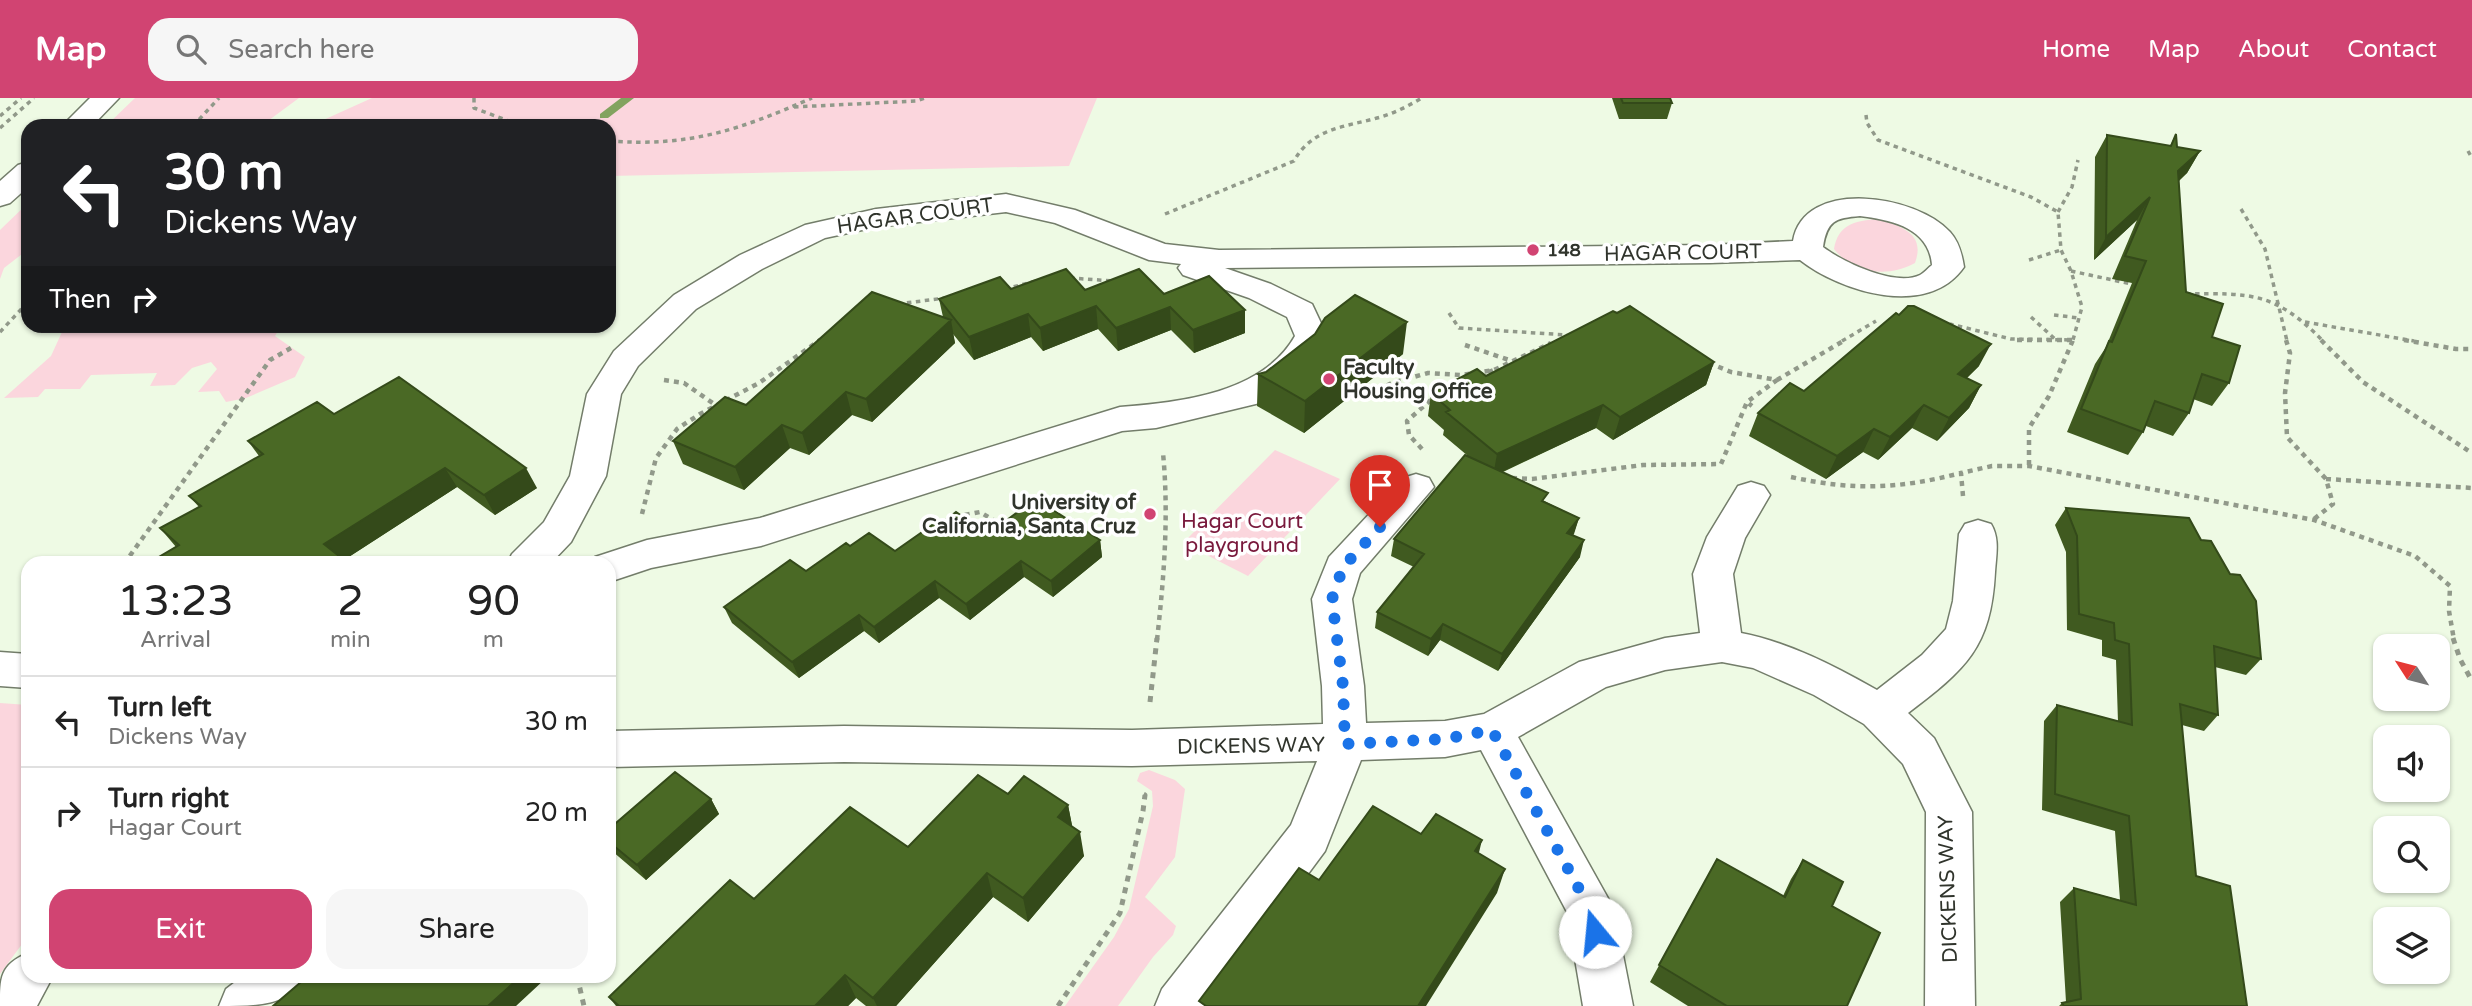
<!DOCTYPE html>
<html lang="en">
<head>
<meta charset="utf-8">
<style>
	:root { --surface:#fff; --page:#f6f6f6; --text:#222; --muted:#767676; --line:#e0e0e0; --accent:#d14472 }
	body { margin:0; font-family:"Varela Round",sans-serif; background:var(--page); color:var(--text); height:100vh; display:flex; flex-direction:column; font-size:26px; white-space:nowrap }
	* { box-sizing:border-box; margin:0 }
	p { font-size:23px; color:var(--muted) }
	.icon { flex:none; width:38px; height:38px; fill:none; stroke:currentColor; stroke-width:2; stroke-linecap:round; stroke-linejoin:round }
	.map { position:relative; flex:1; overflow:hidden }
	.drawer { position:absolute; left:21px; top:458px; width:595px; height:427px; display:flex; flex-direction:column; background:var(--surface); border-radius:21px; box-shadow:0 2px 5px #0004 }
	.drawer>* { flex:none }
	.top-card { position:absolute; left:21px; top:21px; width:595px; height:214px; border-radius:21px; box-shadow:0 2px 5px #0004; background:#202124; color:#fff; overflow:hidden }
	.needle { width:46px; rotate:306deg }
	.fabs { position:absolute; left:2373px; top:536px; display:grid; gap:14px }
	.fabs a { display:grid; place-items:center; width:77px; height:77px; border-radius:14px; background:var(--surface); box-shadow:0 2px 5px #0004; font-size:35px }
	.pin { position:absolute; display:grid; place-items:center; width:60px; height:60px; color:#fff; margin:-72px -30px; border-radius:50% 50% 50% 0; rotate:-45deg; box-shadow:0 0 7px #0007 }
	.pin .icon { rotate:45deg }
	.me { position:absolute; width:77px; margin:-38px; rotate:343deg; stroke-linejoin:round; filter:drop-shadow(0 0 5px #0008) }
	.turn { display:flex; align-items:center; gap:24px; height:147px; padding:0 28px; font-size:32px }
	.turn .icon { width:91px; height:91px; stroke-width:2.5 }
	.turn b { display:block; font-size:49px; line-height:60px }
	.then { display:flex; align-items:center; height:66px; padding:0 28px; background:#0003; gap:14px; font-size:26px }
	.eta { display:flex; justify-content:space-evenly; align-items:center; height:119px; text-align:center }
	.eta b { font-size:42px; font-weight:600; line-height:49px }
	.cta { display:flex; gap:14px; margin-top:auto; padding:14px 28px }
	.cta a { flex:1; height:80px; border-radius:21px; background:var(--accent); color:#fff; font-size:28px; font-weight:600; line-height:80px; text-align:center }
	.cta a+a { background:var(--page); color:var(--text) }
	ul { padding:0; list-style:none }
	li { display:flex; align-items:center; gap:21px; height:91px; padding:0 28px; border-top:2px solid var(--line) }
	li div { flex:1 }
	li b { display:block; font-size:26px }
	li em { font-style:normal }
	header { display:flex; align-items:center; gap:42px; box-sizing:border-box; height:98px; padding:0 35px; background:var(--accent); color:#fff }
	header strong { font-size:33px }
	nav { display:flex; gap:38px; margin-inline-start:auto; font-size:24px }
	.search { width:490px; height:63px; background:var(--page); display:flex; align-items:center; gap:18px; box-sizing:border-box; padding:0 24px; border-radius:21px; color:var(--muted); font-size:26px }
	.map>svg:first-child { display:block }
	.green { fill:#fbd6dd }
	.lines { fill:none; stroke-linecap:round; stroke-linejoin:round }
	.stream { fill:#82a35f; fill-rule:evenodd }
	.minor-casing { stroke:#737d6a; stroke-width:3 }
	.path-far2 { stroke:#91998a; stroke-width:3.5; stroke-dasharray:4.5 4.5; stroke-linecap:butt }
	.path-far1 { stroke:#91998a; stroke-width:4.5; stroke-dasharray:5 5; stroke-linecap:butt }
	.path { stroke:#91998a; stroke-width:5; stroke-dasharray:6 6; stroke-linecap:butt }
	.minor { fill:#fff; fill-rule:evenodd }
	.wall { fill:#405a20 }
	.shaded-wall { fill:#344a1a }
	.building { fill:#4a6925; stroke:#344a1a; stroke-width:2 }
	.route { stroke:#1a73e8; stroke-width:12; stroke-dasharray:0 21.6 }
	.poi-dot { fill:#d14472; stroke:#fff; stroke-width:2.5 }
	.labels { text-anchor:middle; dominant-baseline:central; stroke-width:7; stroke-linejoin:round; paint-order:stroke }
	.far-poi-label { font-size:18px; font-weight:bold; fill:#30342c; stroke:#fff; text-anchor:start }
	.street-label { font-size:21px; fill:#30342c; stroke:#fff }
	.poi-label { font-size:21px; font-weight:bold; fill:#30342c; stroke:#fff; text-anchor:start }
	.park-label { font-size:21px; fill:#79193c; stroke:#fff }
</style>
</head>
<body>
<header>
<strong>Map</strong>
<div class="search"><svg class="icon" aria-label="search" viewBox="0 0 24 24"><circle cx="10" cy="10" r="6"/><path d="M15 15l6 6"/></svg>Search here</div>
<nav><a>Home</a><a>Map</a><a>About</a><a>Contact</a></nav>
</header>
<div class="map">
<svg width="2472" height="908" viewBox="0 0 2472 908">
	<rect width="100%" height="100%" fill="#eefae4"/>
	<!-- green -->
	<path class="green" d="M135,0H299L261,28H106Z
		M372,0H1097L1069,68L609,78V28H310Z
		M28,105L26,153L4,170L0,181V132Z
		M1876,121C1901,128 1926,135 1915,165C1888,180 1854,176 1834,151C1838,127 1854,123 1876,121Z
		M71,228H281L275,238L305,259L295,279L246,300L226,304L219,293L198,294L217,271L211,264L192,270L175,287L150,288L157,275L91,277L80,291H45L38,299L4,300L51,258L62,234Z
		M1275,352L1340,381L1248,478L1183,445Z
		M0,605L28,607V838L0,876Z
		M1149,672L1175,682L1185,691L1175,759L1145,799L1176,828L1173,837L1153,859L1118,908H1065L1114,839L1129,811L1153,708L1152,693L1137,683L1140,675Z"/>
	<g class="lines">
		<!-- stream -->
		<path class="stream" d="M621,0H634L608,20H600V16Z"/>
		<!-- minor casing -->
		<g class="minor-casing">
			<path id="minor" d="M90,0H119L92,28H62Z
				M28,64V89L10,105L0,108V83L18,67Z
				M1006,96L1075,112L1165,146L1219,152L1710,147L1793,143C1804,79 1917,97 1950,134C1959,144 1962,156 1964,169C1928,221 1841,194 1800,162L1710,165L1225,170L1271,186L1312,206L1327,238L1312,266L1264,304L1156,330L1122,333L761,448L651,470L609,484V466H591L595,459L647,442L760,420L1120,309C1180,304 1262,296 1295,238L1287,219L1249,200L1183,177L1178,170L1181,166L1149,162L1055,125L1006,114L876,129L825,140L762,171L696,211L638,268L621,296L606,378L571,444L550,466H507L512,456L544,424L570,378L587,296L614,253L674,197L740,157L805,127L876,111ZM1860,118C1892,122 1929,130 1932,167C1928,170 1924,175 1920,177C1895,189 1843,164 1823,149C1827,123 1835,120 1860,118Z
				M1416,376L1429,380L1434,389L1360,475L1352,501L1364,588L1366,625L1445,623L1484,616L1579,564L1665,540L1700,535L1693,476L1707,439L1738,388L1751,384L1764,388L1770,397L1745,440L1733,476L1741,535C1788,544 1835,568 1877,592L1922,557L1946,531L1953,503L1959,436L1965,426L1978,422L1991,426C2000,441 1996,457 1995,474C1991,550 1966,571 1908,615L1934,640L1972,714L1975,908H1925L1926,714L1903,666L1864,626L1814,597L1753,570L1722,564L1665,572L1606,589L1518,639L1614,811L1633,908H1583L1567,814L1481,652L1445,659L1361,662L1325,753L1210,908H1155L1162,891L1291,727L1317,663L1132,668L844,664L609,669V633L844,628L1132,632L1323,626L1322,588L1312,501L1329,459L1403,380Z
				M0,554L28,556V590L0,588Z
				M28,855V878H53L37,908H0C0,879 0,867 28,855Z
				M243,878H307C289,908 258,908 219,908L226,891Z"/>
		</g>
		<!-- path-far2 -->
		<path class="path-far2" d="M474,0V10L522,28
			M794,9L916,3L925,0
			M1866,17L1867,25L1878,42L2031,99L2058,114L2061,152L2071,173L2082,209L2073,242L2011,241L1950,226
			M0,18L21,0
			M193,28L219,0
			M0,30L34,0
			M609,43C690,49 739,32 812,0
			M2468,53L2472,60
			M2241,111L2265,151L2287,243
			M2058,114L2072,89L2078,62
			M1165,116L1294,63C1312,30 1345,29 1377,20C1393,16 1408,8 1422,0
			M2029,162L2061,152
			M2071,173L2136,187
			M1070,180L1114,183
			M1005,191L1044,181
			M2186,196C2251,195 2275,194 2323,243
			M898,206L945,200
			M1449,215L1459,230L1567,237
			M2054,217L2079,220
			M2031,219L2057,243
			M2305,224L2414,243
			M0,234L28,204
			M818,243L821,241
			M1842,243L1876,223"/>
		<!-- path-far1 -->
		<path class="path-far1" d="M2017,242H2073
			M2286,242L2290,255L2285,295L2287,339L2326,381L2333,406L2314,421
			M2321,242L2363,284L2472,355
			M2404,242L2456,251H2472
			M1465,247L1512,263
			M1709,265L1731,274L1777,282L1747,304L1752,308
			M1479,278L1494,272
			M664,282L684,285L714,306
			M1777,282L1845,242
			M1360,301L1392,285L1428,275L1461,277L1494,272L1551,245
			M1422,351L1409,337L1407,323L1433,300
			M2029,367V330L2049,298L2073,242
			M1791,379C1854,393 1899,391 1961,375
			M1512,380L1532,381L1643,367L1721,366L1747,304
			M2326,381L2472,390
			M1963,398L1961,375L1992,368H2029L2314,422L2415,458L2450,488L2449,513L2454,542
			M642,416L656,360L677,331L700,316L759,285L820,242
			M955,419L980,414L1005,429
			M124,466L270,262L291,250
			M1157,542C1164,479 1169,418 1163,355"/>
		<!-- path -->
		<path class="path" d="M2453,540L2460,561L2472,583
			M1150,604L1157,540
			M577,878L584,908
			M1058,908L1120,815L1143,713L1145,697L1141,695"/>
		<!-- minor -->
		<use href="#minor" class="minor"/>
	</g>
	<!-- wall -->
	<path class="wall" d="M1612,0H1670L1672,5L1667,21H1619Z
		M2176,36L2177,49L2200,53L2187,75L2179,83L2186,194L2212,239L2229,285L2212,308L2193,301L2189,315L2173,338L2146,328L2143,334L2128,357L2067,334L2095,266L2106,249L2132,185L2112,181L2137,122L2094,162L2095,59L2107,37L2170,48Z
		M1011,191L1085,192L1164,196L1245,235L1194,255L1171,232L1118,253L1098,231L1043,253L1031,239L974,262L953,236L955,245L872,324L852,317L809,357L790,350L744,392L683,366L673,343L746,307L943,219L939,201Z
		M1403,256L1304,335L1257,308L1258,276Z
		M1714,264L1706,287L1613,342L1596,330L1503,374L1546,404L1579,420L1573,437L1580,459L1498,573L1440,542L1428,558L1375,530L1377,514L1414,469L1391,458L1394,441L1468,358L1443,337L1444,332L1428,318L1431,295L1486,278Z
		M1979,268L1967,280L1981,287L1969,310L1937,343L1912,330L1878,362L1863,354L1826,381L1749,338L1758,315L1804,293Z
		M334,316L537,390L495,417L457,389L344,462L349,466H147L176,449L160,430L199,409L189,398L259,358L248,343Z
		M2066,410L2261,561L2246,577L2215,569L2218,617L2204,633L2182,627L2196,778L2247,908H2059L2062,905L2066,904L2060,804L2074,790L2120,802L2115,733L2042,712L2044,623L2057,607L2118,624L2116,562L2102,558V542L2067,532L2066,454L2055,427Z
		M1031,415L1100,442L1102,459L1053,499L1024,479L970,522L939,500L879,545L864,533L799,580L732,525L724,509L806,473L850,448L895,453L938,428L988,436Z
		M1008,696L1068,707L1072,728L1084,758L1028,824L993,799L896,908H866L856,900L848,908H616L609,899L754,801L908,749Z
		M711,701L719,716L646,782L612,753L609,749V731Z
		M1717,761L1783,798L1791,781L1803,762L1832,808L1847,908H1688L1650,884Z"/>
	<!-- shaded-wall -->
	<path class="shaded-wall" d="M2200,53L2187,75L2165,95L2178,73Z
		M2150,99L2137,122L2094,162L2106,139Z
		M1096,208L1098,231L1043,253L1040,230Z
		M1170,209L1171,232L1118,253L1116,230Z
		M1245,212V235L1194,255L1193,232Z
		M1028,216L1031,239L974,262L969,239Z
		M951,222L955,245L872,324L866,301Z
		M1407,224L1403,256L1304,335L1305,303Z
		M1991,246L1979,268L1947,299L1958,276Z
		M1714,264L1706,287L1613,342L1620,319Z
		M1981,287L1969,310L1937,343L1949,320Z
		M846,294L852,317L809,357L802,335Z
		M1603,307L1596,330L1493,378L1497,356Z
		M1924,307L1912,330L1878,362L1890,339Z
		M782,327L790,350L744,392L735,369Z
		M1874,331L1863,354L1826,381L1837,358Z
		M445,370L457,389L338,466L324,446Z
		M526,370L537,390L495,417L484,397Z
		M1579,420L1574,436L1563,451L1567,435Z
		M1100,442L1102,459L1053,499L1051,483Z
		M1584,442L1580,459L1498,573L1502,556Z
		M254,460L259,466H245Z
		M1021,463L1024,479L970,522L966,506Z
		M935,483L939,500L879,545L874,529Z
		M859,517L864,533L799,580L792,564Z
		M1443,526L1440,542L1428,558L1431,541Z
		M711,701L719,716L646,782L637,767Z
		M1068,707L1073,732L1058,719Z
		M1080,734L1084,758L1028,824L1023,800Z
		M1482,742L1476,767L1475,753Z
		M1505,771L1497,795L1426,908H1418Z
		M987,775L993,799L896,908H877L873,900Z
		M845,877L856,900L848,908H815Z
		M521,878H541L544,882L516,908H488Z"/>
	<!-- building -->
	<path class="building" d="M1621,0H1670L1672,5H1623Z
		M2176,36L2177,49L2200,53L2178,73L2186,194L2223,206L2212,239L2240,248L2229,285L2202,276L2189,315L2155,303L2143,334L2081,311L2109,243L2112,244L2146,163L2125,158L2150,99L2106,139L2107,37L2171,48Z
		M1066,171L1085,192L1139,171L1164,196L1209,178L1245,212L1193,232L1170,209L1116,230L1096,208L1040,230L1028,216L969,239L939,201L1000,179L1011,191Z
		M872,194L951,222L866,301L846,294L802,335L782,327L735,369L673,343L725,299L746,307Z
		M1355,197L1407,224L1305,303L1258,276L1266,274L1315,236L1325,220Z
		M1630,208L1714,264L1620,319L1603,307L1497,356L1446,314L1450,312L1431,295L1477,271L1486,278L1613,213L1617,215Z
		M1908,208H1914L1991,246L1958,276L1981,287L1949,320L1924,307L1890,339L1874,331L1837,358L1758,315L1790,285L1804,293L1896,215L1899,217Z
		M399,279L526,370L484,397L445,370L324,446L349,466H262L254,460L245,466H147L179,447L160,430L201,408L189,398L263,356L248,343L317,304L334,316Z
		M1465,357L1548,395L1542,403L1579,420L1567,435L1584,442L1502,556L1443,526L1431,541L1377,514L1424,456L1394,441Z
		M1042,405L1100,442L1051,483L1021,463L966,506L935,483L874,529L859,517L792,564L724,509L790,462L806,473L846,445L850,448L869,435L895,453L935,425L938,428L956,414L988,436L1023,410L1031,415Z
		M2066,410L2189,420L2201,442L2211,443L2230,476L2240,477L2256,503L2261,561L2214,548L2218,617L2180,606L2196,778L2230,788L2247,908H2064L2062,905L2081,901L2074,790L2136,807L2129,718L2055,696L2057,607L2132,627L2129,546L2115,542L2114,525L2079,516L2077,438Z
		M675,674L711,701L637,767L609,744V731Z
		M978,677L1008,696L1024,678L1068,707L1058,719L1080,734L1023,800L987,775L873,900L845,877L815,908H619L609,899L730,782L754,801L850,709L908,749Z
		M1373,708L1421,736L1436,716L1482,742L1475,753L1505,771L1418,908H1206L1199,903L1299,770L1319,782Z
		M1717,761L1785,799L1803,762L1843,784L1832,808L1880,835L1847,908H1727L1659,867Z
		M308,878H521L488,908H273Z"/>
	<g class="lines">
		<!-- route -->
		<path class="route" d="M1380,429L1343,469L1332,501L1343,588L1345,646L1444,641L1492,632L1590,811L1595,834"/>
	</g>
	<!-- markers -->
	<g class="poi-dot">
		<circle cx="1533" cy="152" r="7"/>
		<circle cx="1329" cy="281" r="7"/>
		<circle cx="1150" cy="416" r="7"/>
	</g>
	<g class="labels">
		<!-- far-poi labels -->
		<g class="far-poi-label">
			<text x="1547" y="152">148</text>
		</g>
		<!-- street labels -->
		<g class="street-label">
			<text transform="translate(915 118) rotate(-8)">HAGAR COURT</text>
			<text transform="translate(1683 155) rotate(-1)">HAGAR COURT</text>
			<text transform="translate(1251 648) rotate(-1)">DICKENS WAY</text>
			<text transform="translate(1948 791) rotate(-92)">DICKENS WAY</text>
		</g>
		<!-- poi labels -->
		<g class="poi-label">
			<text x="1343" y="269">Faculty<tspan x="1343" dy="24">Housing Office</tspan></text>
			<text x="1136" y="404" text-anchor="end">University of<tspan x="1136" dy="24">California, Santa Cruz</tspan></text>
		</g>
		<!-- park labels -->
		<g class="park-label">
			<text x="1242" y="423">Hagar Court<tspan x="1242" dy="24">playground</tspan></text>
		</g>
	</g>
</svg>
<div class="fabs">
<a><svg class="needle" viewBox="-14 -14 28 28"><path d="M0-13l5 13h-10z" fill="#e53935"/><path d="M0 13l5-13h-10z" fill="#767676"/></svg></a>
<a><svg class="icon" aria-label="sound" viewBox="0 0 24 24"><path d="M4 9h4l5-4v14l-5-4H4zM17 9q2 3 0 6"/></svg></a>
<a><svg class="icon" aria-label="search" viewBox="0 0 24 24"><circle cx="10" cy="10" r="6"/><path d="M15 15l6 6"/></svg></a>
<a><svg class="icon" aria-label="layers" viewBox="0 0 24 24"><path d="M12 4l9 5-9 5-9-5zM3 14l9 5 9-5"/></svg></a>
</div>
<div class="pin" style="left:1380px;top:429px;background:#d93025"><svg class="icon" aria-label="arrive" viewBox="0 0 24 24"><path d="M6 21V4h12l-3 4 3 4H6"/></svg></div>
<svg class="me" style="left:1595px;top:834px" viewBox="-20 -20 40 40"><circle r="19" fill="#fff"/><path d="M0-13L10 11 0 6-10 11z" fill="#1a73e8"/></svg>
<div class="top-card">
<div class="turn"><svg class="icon" aria-label="left" viewBox="0 0 24 24"><path d="M17 20v-9H6M10 6l-5 5 5 5"/></svg><div><b>30 m</b>Dickens Way</div></div>
<div class="then">Then<svg class="icon" aria-label="right" viewBox="0 0 24 24"><path d="M7 20v-9h11M14 6l5 5-5 5"/></svg></div>
</div>
<section class="drawer">
<div class="eta">
<div><b>13:23</b><p>Arrival</p></div>
<div><b>2</b><p>min</p></div>
<div><b>90</b><p>m</p></div>
</div>
<ul>
<li><svg class="icon" aria-label="left" viewBox="0 0 24 24"><path d="M17 20v-9H6M10 6l-5 5 5 5"/></svg><div><b>Turn left</b><p>Dickens Way</p></div><em>30 m</em></li>
<li><svg class="icon" aria-label="right" viewBox="0 0 24 24"><path d="M7 20v-9h11M14 6l5 5-5 5"/></svg><div><b>Turn right</b><p>Hagar Court</p></div><em>20 m</em></li>
</ul>
<div class="cta"><a>Exit</a><a>Share</a></div>
</section>
</div>
</body>
</html>
